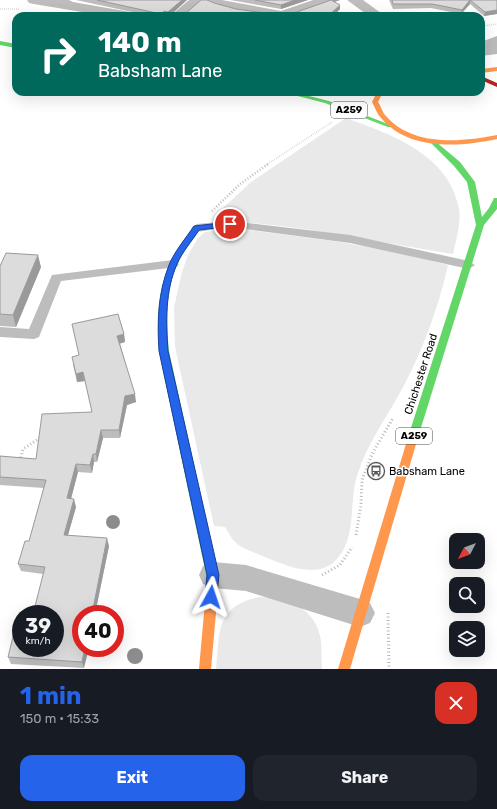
<!DOCTYPE html>
<html lang="en">
<head>
<meta charset="utf-8">
<style>
	:root { --surface:#171b24; --page:#20242c; --text:#f1f3f6; --muted:#9ea1a6; --accent:#2563eb }
	body { margin:0; font-family:Rubik,sans-serif; background:var(--page); color:var(--text); height:100vh; display:flex; flex-direction:column; font-size:15px; white-space:nowrap }
	* { box-sizing:border-box; margin:0 }
	p { font-size:13px; color:var(--muted) }
	.icon { flex:none; width:22px; height:22px; fill:none; stroke:currentColor; stroke-width:2; stroke-linecap:round; stroke-linejoin:round }
	.map { position:relative; height:669px; overflow:hidden }
	.details { display:flex; flex-direction:column; background:var(--surface); flex:1 }
	.details>* { flex:none }
	.hud { position:absolute; left:12px; top:12px; width:473px; height:84px; border-radius:12px; box-shadow:0 4px 16px #0002; background:#00695c; color:#fff; overflow:hidden }
	.needle { width:26px; rotate:229deg }
	.buttons { position:absolute; left:449px; top:533px; display:grid; gap:8px }
	.buttons a { display:grid; place-items:center; width:36px; height:36px; border-radius:8px; background:var(--surface); box-shadow:0 4px 16px #0002; font-size:20px }
	.speed { position:absolute; left:12px; top:605px; display:flex; gap:8px; font-size:20px; font-weight:700; text-align:center }
	.speed>* { display:grid; place-content:center; width:52px; height:52px; border-radius:50%; background:var(--surface); box-shadow:0 4px 16px #0002; line-height:1 }
	.speed small { font-size:10px; font-weight:400 }
	.speed .limit { border:6px solid #d22; background:#fff; color:#111 }
	.pin { position:absolute; display:grid; place-items:center; width:34px; height:34px; color:#fff; margin:-17px; border:2px solid #fff; border-radius:50%; box-shadow:0 1px 4px #0007 }
	.me { position:absolute; width:44px; margin:-22px; rotate:5deg; stroke-linejoin:round; filter:drop-shadow(0 0 3px #0008) }
	.turn { display:flex; align-items:center; gap:14px; height:84px; padding:0 20px; font-size:18px }
	.turn .icon { width:52px; height:52px; stroke-width:2.5 }
	.turn b { display:block; font-size:28px; line-height:34px }
	.round { display:grid; place-items:center; flex:none; width:42px; height:42px; border-radius:12px; background:var(--page) }
	.summary { display:flex; align-items:center; justify-content:space-between; height:68px; padding:0 20px }
	h1 { font-size:24px; font-weight:700; line-height:30px; color:var(--accent) }
	.primary-button { display:flex; gap:8px; margin-top:auto; padding:8px 20px }
	.primary-button a { flex:1; height:46px; border-radius:12px; background:var(--accent); color:#fff; font-size:16px; font-weight:700; line-height:46px; text-align:center }
	.primary-button a+a { background:var(--page); color:var(--text) }
	.map>svg:first-child { display:block }
	.green { fill:#e9e9e9 }
	.water { fill:#bbb }
	.lines { fill:none; stroke-linecap:round; stroke-linejoin:round }
	.path-far2 { stroke:#b8b8b8; stroke-width:1.5; stroke-dasharray:0.5 1.5; stroke-linecap:butt }
	.path-far1 { stroke:#b8b8b8; stroke-width:2.5; stroke-dasharray:1 2; stroke-linecap:butt }
	.path { stroke:#b8b8b8; stroke-width:3; stroke-dasharray:1 2.5; stroke-linecap:butt }
	.lane { fill:#bdbdbd; fill-rule:evenodd }
	.street { fill:#bdbdbd; fill-rule:evenodd }
	.fast { fill:#63d668; fill-rule:evenodd }
	.slow { fill:#ff974d; fill-rule:evenodd }
	.jam { fill:#b3261e; fill-rule:evenodd }
	.tree { fill:#8c8c8c }
	.wall { fill:#bdbdbd }
	.shaded-wall { fill:#9a9a9a }
	.building { fill:#dcdcdc; stroke:#9a9a9a }
	.route { fill:#2563eb; stroke:#184099 }
	.labels { text-anchor:middle; dominant-baseline:central; stroke-width:3; stroke-linejoin:round; paint-order:stroke }
	.shield { fill:#fff; stroke:#4c4c4c; stroke-width:1 }
	.shield-label { font-size:10px; font-weight:bold; fill:#000 }
	.street-label { font-size:11px; fill:#000; stroke:#fff }
	.poi-label { font-size:11px; fill:#000; stroke:#fff; text-anchor:start }
</style>
</head>
<body>
<div class="map">
<svg width="497" height="669" viewBox="0 0 497 669">
	<rect width="100%" height="100%" fill="#fff"/>
	<!-- green -->
	<path class="green" d="M346,118C392,135 449,154 459,209C461,223 456,240 453,254C376,242 299,224 220,221L214,218L220,211L251,182Z
		M233,228L333,241L392,251L448,265C438,310 420,358 397,398C383,423 367,445 358,473C348,500 358,537 336,560C317,580 285,565 265,557C254,552 241,549 233,540C230,536 228,531 225,527L214,526L175,347L174,307L182,272L188,255L198,238L205,232Z
		M259,597C288,597 317,609 321,641C322,650 321,660 322,669H216C220,631 215,607 259,597Z"/>
	<!-- water -->
	<path class="water" d="M497,36V54L481,56V42Z"/>
	<g class="lines">
		<!-- path-far2 -->
		<path class="path-far2" d="M0,9H19
			M396,15L423,13L443,16
			M481,26L497,24
			M266,165L332,122"/>
		<!-- path-far1 -->
		<path class="path-far1" d="M212,211L239,185L268,164"/>
		<!-- path -->
		<path class="path" d="M20,461L23,449L40,438
			M356,535L361,504L362,480L372,454L393,418
			M322,575L340,565L352,547
			M388,613L389,669"/>
		<!-- lane -->
		<path class="lane" d="M230,221L350,235L469,261L475,265L469,269L350,243L230,227L197,232L191,228L197,224Z
			M173,260L179,264L177,267L61,281L39,337L34,339L0,337V327L29,329L52,275Z"/>
		<!-- street -->
		<path class="street" d="M27,0H69L73,2L130,12L135,13L137,16H106L34,4L29,3Z
			M189,0H222L281,11L313,0H333L331,3C318,7 305,13 293,16C268,21 229,12 205,3L204,0L185,16H170Z
			M347,0H363L385,16H369Z
			M213,562L246,565L360,599L370,603L375,613L370,623L360,627L246,591L213,588L203,584L199,575L203,566Z"/>
		<!-- fast -->
		<path class="fast" d="M0,41L16,44V48L0,45Z
			M282,92H293L329,101L393,126L392,127H388L325,103Z
			M433,140L435,141L460,162L475,182L482,217L489,208L494,198H497V209L484,225L419,434L418,437L414,438L410,437L409,434L476,225L467,182L454,166L430,142Z
			M194,226H197L201,228C194,238 186,248 180,259C165,288 166,320 169,351L219,579L217,583L213,584L209,583L207,579L159,351C157,320 157,288 172,260C178,248 186,237 194,226Z"/>
		<!-- slow -->
		<path class="slow" d="M497,67V71L481,73V69Z
			M377,92H383L378,102C381,106 382,112 386,116C413,147 461,142 497,135V139C459,147 409,151 381,118C377,114 375,107 372,102Z
			M414,430L418,431L419,434L350,669H338L409,434L410,431Z
			M213,574L217,575L219,579L211,669H199L207,579L209,575Z"/>
		<!-- jam -->
		<path class="jam" d="M481,76L497,83V87L481,80Z
			M314,92H359L356,94L317,95L315,94Z"/>
	</g>
	<!-- trees -->
	<g class="tree">
		<circle cx="113" cy="522" r="7"/>
		<circle cx="135" cy="656" r="8"/>
	</g>
	<!-- wall -->
	<path class="wall" d="M76,0H187L173,13H186L214,3L236,9L272,14L294,13L333,1V0H340L335,2L340,9L333,16H173V13L169,16H151Z
		M230,0H308L281,9Z
		M389,0H497V14L484,16L470,4L461,14L431,8L393,9Z
		M0,266L41,267L16,327L0,326Z
		M124,334L125,342L120,343L136,402L127,405L120,438H103L97,462H94L92,473L78,472L71,499L76,507L68,535L109,546L95,614H81L84,668L11,664L8,657L55,648L43,574L21,571L18,564L29,541L44,488L0,485V456L36,459L92,412L85,381L77,382L73,365L79,355Z"/>
	<!-- shaded-wall -->
	<path class="shaded-wall" d="M182,0H187L169,16L168,12Z
		M295,0H308L281,9V5Z
		M333,0H340L333,2Z
		M470,0V4L461,14L462,10Z
		M340,5V9L333,16H328Z
		M497,10V14L484,16L485,12Z
		M164,11V16H161V14Z
		M38,255L41,267L16,327L13,315Z
		M124,334L125,342L119,344L117,336Z
		M83,372L85,381L77,382L76,374Z
		M135,394L136,402L127,405L120,438L119,430L125,396Z
		M101,430L103,438L97,462L96,454Z
		M93,454L94,462L92,473L90,465Z
		M76,464L78,472L69,506L67,498Z
		M74,499L76,507L66,542L64,535Z
		M107,538L109,546L95,614H92Z
		M85,648H89L84,668L82,662Z"/>
	<!-- building -->
	<path class="building" d="M97,0H182L168,12L164,11L161,14Z
		M201,0H207L214,3L236,9L272,14L294,13L331,0L340,5L328,16H188L173,13H186Z
		M255,0H295L281,5Z
		M392,0H497V10L485,12L470,0L462,10L432,4H393Z
		M6,253L38,255L13,315L0,314V266Z
		M118,314L124,334L117,336L135,394L125,396L119,430H101L96,454H93L90,465L76,464L67,498L74,499L64,535L107,538L92,614H81V648H85L82,662L8,657L14,633H21V648H55V614H33L45,567L18,564L25,541H29L46,480L0,477V456L36,459L42,414L92,412L83,372L76,374L72,357L79,355L72,324Z"/>
	<!-- route -->
	<path class="route" d="M230,222L234,224L233,226L199,230C192,241 182,252 177,264C165,291 166,322 168,351L219,575L216,601L211,603L207,601L205,597L207,575L159,351C157,321 158,293 169,265C174,252 186,238 194,226Z"/>
	<!-- icons -->
	<defs>
		<g id="bus-ring" transform="scale(0.9)"><circle r="9.5" fill="#fff" stroke="#595959" stroke-width="1.5"/><path d="M-5-6H5V4H4V6H2V4H-2V6H-4V4H-5ZM-3.5-4V0h7V-4ZM-3.5 1.2v1.5H-2V1.2ZM2 1.2v1.5H3.5V1.2Z" fill="#595959"/></g>
	</defs>
	<g fill-rule="evenodd">
		<use href="#bus-ring" x="376" y="471"/>
	</g>
	<g class="labels">
		<!-- shield labels -->
		<g class="shield">
			<rect x="331" y="102" width="36" height="16" rx="3"/>
			<rect x="396" y="428" width="36" height="16" rx="3"/>
		</g>
		<g class="shield-label">
			<text x="349" y="110">A259</text>
			<text x="414" y="436">A259</text>
		</g>
		<!-- street labels -->
		<g class="street-label">
			<text transform="translate(421 374) rotate(-72)">Chichester Road</text>
		</g>
		<!-- poi labels -->
		<g class="poi-label">
			<text x="389" y="471">Babsham Lane</text>
		</g>
	</g>
</svg>
<div class="buttons">
<a><svg class="needle" viewBox="-14 -14 28 28"><path d="M0-13l5 13h-10z" fill="#e53935"/><path d="M0 13l5-13h-10z" fill="#9ea1a6"/></svg></a>
<a><svg class="icon" aria-label="search" viewBox="0 0 24 24"><circle cx="10" cy="10" r="6"/><path d="M15 15l6 6"/></svg></a>
<a><svg class="icon" aria-label="layers" viewBox="0 0 24 24"><path d="M12 4l9 5-9 5-9-5zM3 14l9 5 9-5"/></svg></a>
</div>
<div class="speed"><div>39<small>km/h</small></div><div class="limit">40</div></div>
<div class="pin" style="left:230px;top:224px;background:#d93025"><svg class="icon" aria-label="arrive" viewBox="0 0 24 24"><path d="M6 21V4h12l-3 4 3 4H6"/></svg></div>
<svg class="me" style="left:211px;top:597px" viewBox="-20 -20 40 40"><path d="M0-17L14 15 0 8-14 15z" fill="#2563eb" stroke="#fff" stroke-width="4"/></svg>
<div class="hud">
<div class="turn"><svg class="icon" aria-label="right" viewBox="0 0 24 24"><path d="M7 20v-9h11M14 6l5 5-5 5"/></svg><div><b>140 m</b>Babsham Lane</div></div>
</div>
</div>
<section class="details">
<div class="summary"><div><h1>1 min</h1><p>150 m · 15:33</p></div><a class="round" style="background:#d93025;color:#fff"><svg class="icon" aria-label="close" viewBox="0 0 24 24"><path d="M6 6l12 12M18 6L6 18"/></svg></a></div>
<div class="primary-button"><a>Exit</a><a>Share</a></div>
</section>
</body>
</html>
